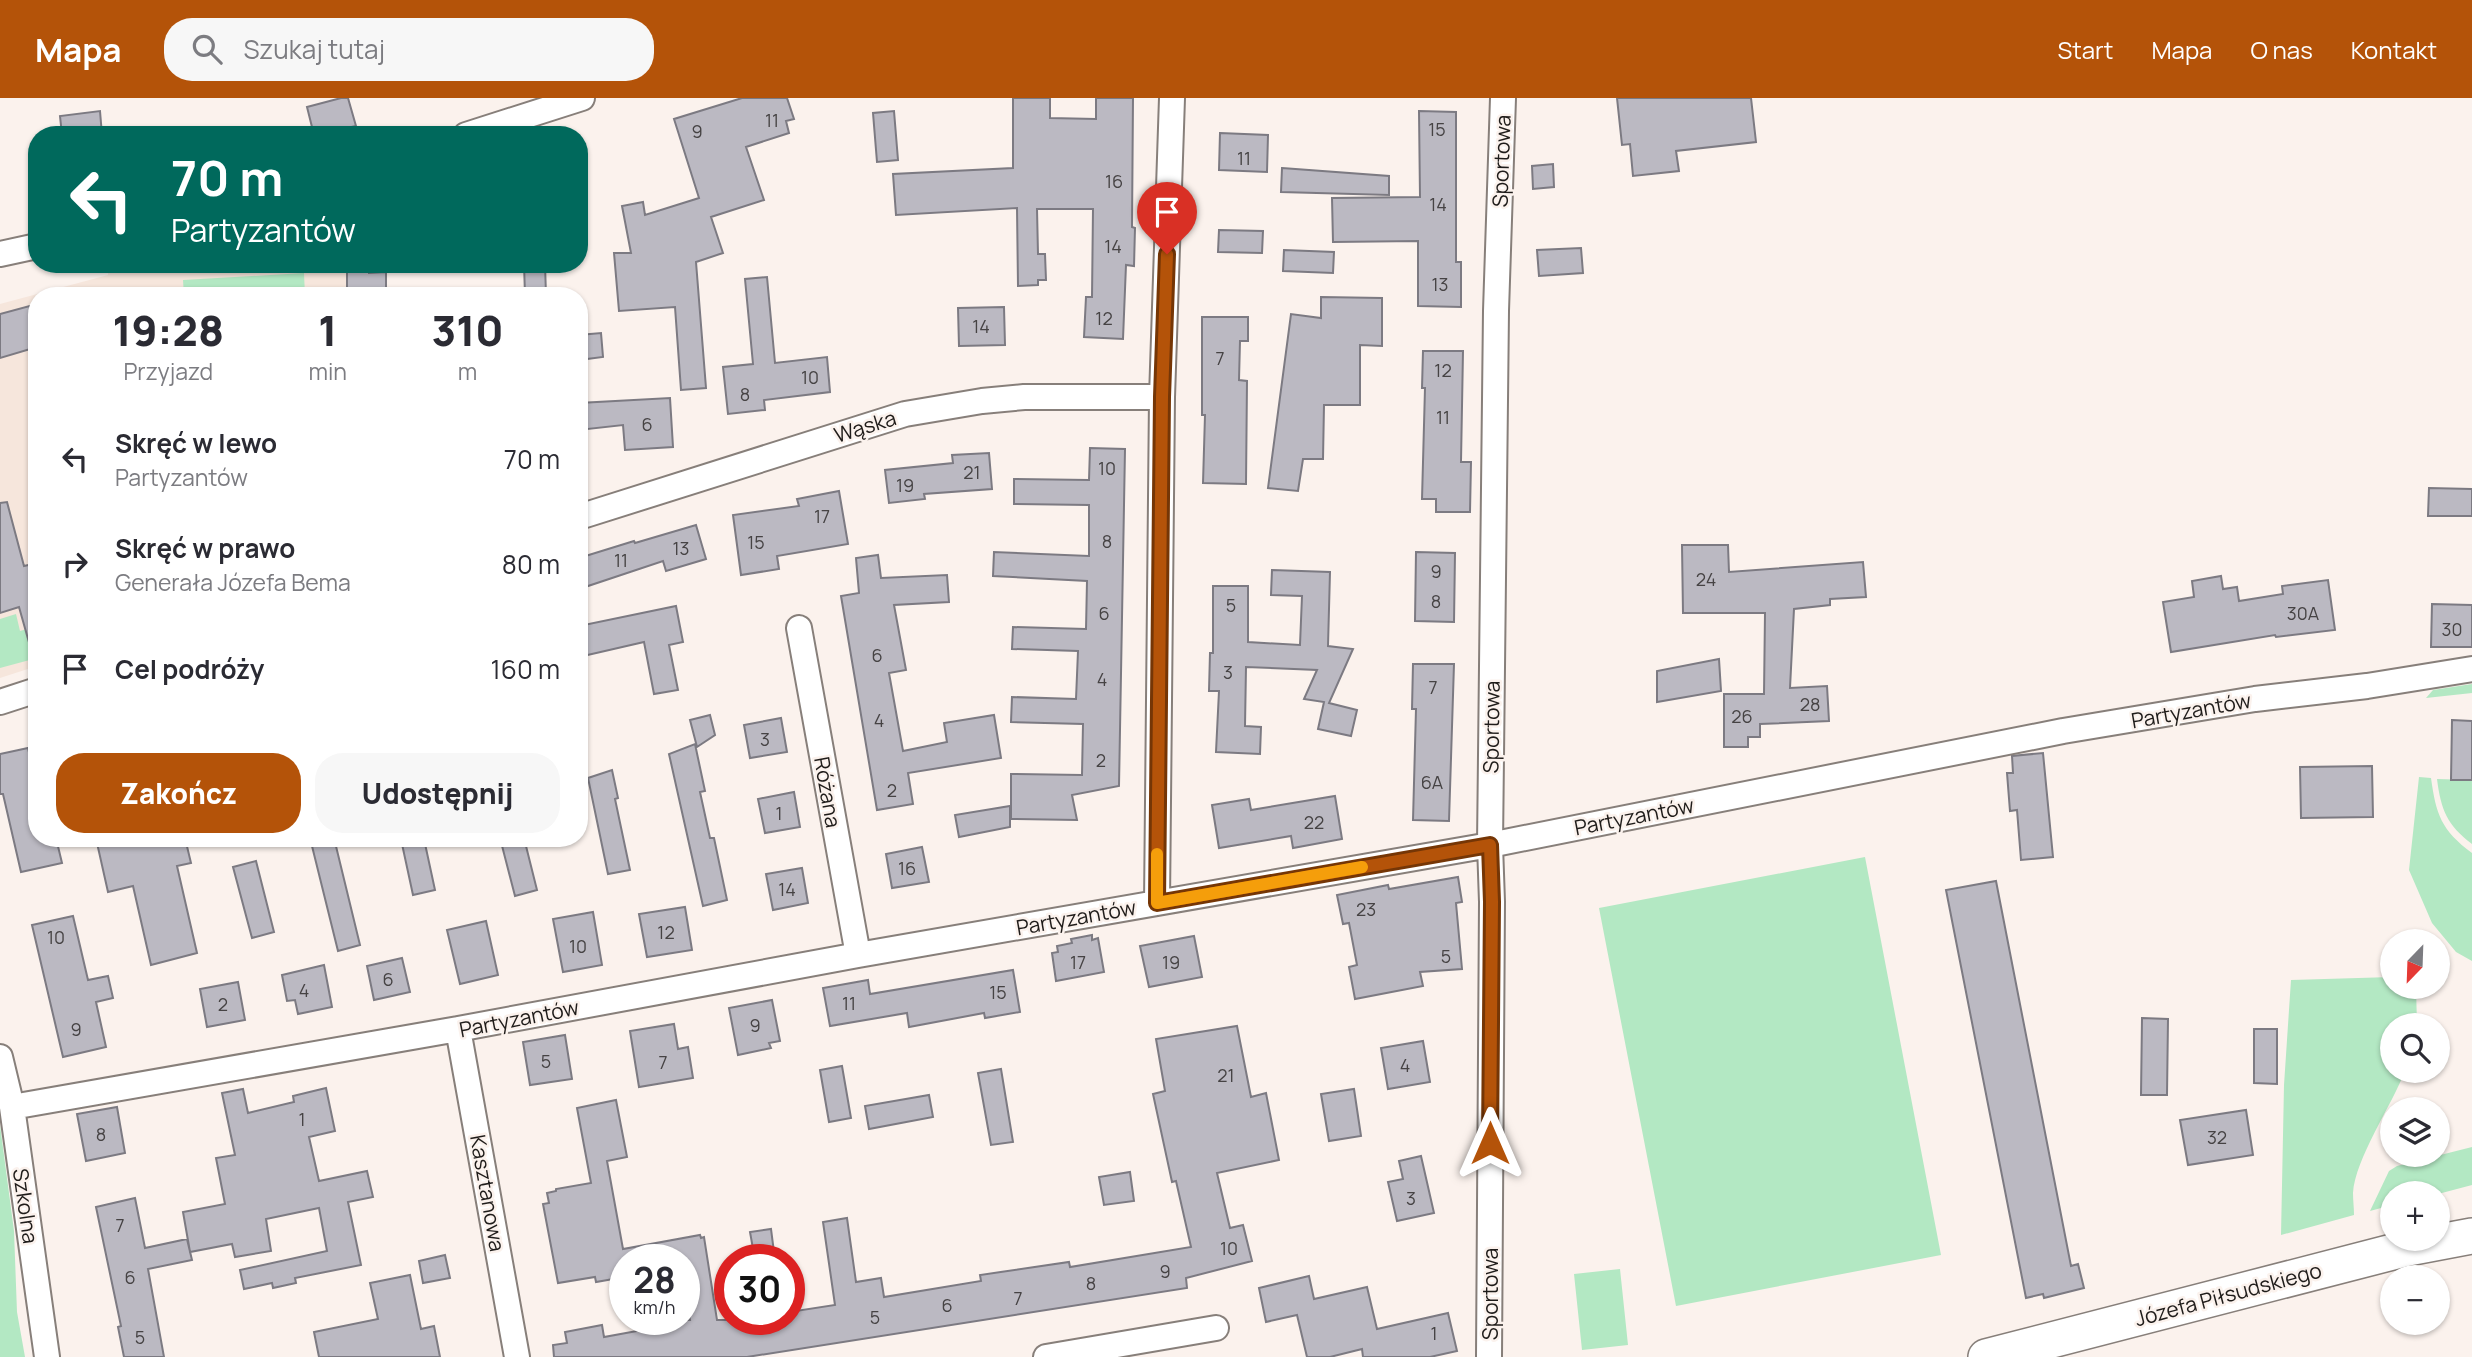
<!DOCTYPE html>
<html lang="pl">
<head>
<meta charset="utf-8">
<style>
	:root { --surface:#fff; --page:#f7f7f7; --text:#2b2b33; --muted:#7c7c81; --accent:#b45309 }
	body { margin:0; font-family:Manrope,sans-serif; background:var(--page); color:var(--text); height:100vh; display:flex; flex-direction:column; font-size:26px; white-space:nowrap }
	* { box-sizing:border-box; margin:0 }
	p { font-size:23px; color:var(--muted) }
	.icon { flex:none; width:38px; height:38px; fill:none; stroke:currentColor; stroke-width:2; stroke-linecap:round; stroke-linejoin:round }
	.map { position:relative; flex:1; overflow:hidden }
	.details { position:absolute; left:28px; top:189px; width:560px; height:560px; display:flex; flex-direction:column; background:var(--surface); border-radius:28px; box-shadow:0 2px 5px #0004 }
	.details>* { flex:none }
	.banner { position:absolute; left:28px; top:28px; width:560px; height:147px; border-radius:28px; box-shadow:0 2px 5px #0004; background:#00695c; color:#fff; overflow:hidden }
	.needle { width:46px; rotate:203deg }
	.tools { position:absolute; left:2380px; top:831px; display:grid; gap:14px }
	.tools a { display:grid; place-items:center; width:70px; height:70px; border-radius:50%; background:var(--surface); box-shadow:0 2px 5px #0004; font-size:35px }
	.speed { position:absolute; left:609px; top:1146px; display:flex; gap:14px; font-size:35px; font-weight:700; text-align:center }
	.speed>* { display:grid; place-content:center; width:91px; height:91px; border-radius:50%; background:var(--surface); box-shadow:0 2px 5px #0004; line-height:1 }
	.speed small { font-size:18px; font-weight:400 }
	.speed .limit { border:10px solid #d22; background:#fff; color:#111 }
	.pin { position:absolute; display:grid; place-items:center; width:60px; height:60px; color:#fff; margin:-72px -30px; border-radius:50% 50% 50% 0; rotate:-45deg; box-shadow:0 0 7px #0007 }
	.pin .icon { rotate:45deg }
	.me { position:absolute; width:77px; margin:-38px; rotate:0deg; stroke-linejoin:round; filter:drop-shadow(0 0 5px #0008) }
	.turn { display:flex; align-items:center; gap:24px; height:147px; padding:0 28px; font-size:32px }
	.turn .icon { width:91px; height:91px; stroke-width:2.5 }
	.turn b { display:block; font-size:49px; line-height:60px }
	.eta { display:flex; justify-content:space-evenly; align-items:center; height:119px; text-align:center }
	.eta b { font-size:42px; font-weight:800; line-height:49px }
	.button { display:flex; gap:14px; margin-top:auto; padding:14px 28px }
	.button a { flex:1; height:80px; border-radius:28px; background:var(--accent); color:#fff; font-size:28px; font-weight:800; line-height:80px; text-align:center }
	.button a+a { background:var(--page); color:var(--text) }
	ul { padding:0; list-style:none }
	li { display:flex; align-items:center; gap:21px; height:105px; padding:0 28px }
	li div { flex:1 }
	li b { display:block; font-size:26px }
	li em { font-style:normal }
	header { display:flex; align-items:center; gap:42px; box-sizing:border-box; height:98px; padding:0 35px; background:var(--accent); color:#fff }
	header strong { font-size:33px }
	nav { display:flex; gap:38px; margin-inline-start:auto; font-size:24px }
	.search { width:490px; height:63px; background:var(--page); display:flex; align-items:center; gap:18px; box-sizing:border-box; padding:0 24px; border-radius:28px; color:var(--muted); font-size:26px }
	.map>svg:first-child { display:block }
	.built { fill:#f6e6dc }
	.green { fill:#b3e8c3 }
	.building { fill:#bbb9c2; stroke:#7c7a82; stroke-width:2 }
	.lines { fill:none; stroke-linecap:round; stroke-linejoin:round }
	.minor-casing { stroke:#877f7a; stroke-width:28 }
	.secondary-casing { stroke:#877f7a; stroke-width:38 }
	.minor { stroke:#fff; stroke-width:24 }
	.secondary { stroke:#fff; stroke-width:35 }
	.route-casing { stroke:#753606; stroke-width:18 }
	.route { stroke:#b45309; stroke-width:12 }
	.slow { stroke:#f59e0b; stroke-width:12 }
	.labels { text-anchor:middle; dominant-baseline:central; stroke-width:5; stroke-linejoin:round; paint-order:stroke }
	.number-label { font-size:18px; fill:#464344 }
	.street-label { font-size:21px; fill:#1f1c1a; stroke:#fbf2ed }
</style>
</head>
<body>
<header>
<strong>Mapa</strong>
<div class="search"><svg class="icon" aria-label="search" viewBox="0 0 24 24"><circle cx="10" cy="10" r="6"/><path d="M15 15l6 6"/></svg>Szukaj tutaj</div>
<nav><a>Start</a><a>Mapa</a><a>O nas</a><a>Kontakt</a></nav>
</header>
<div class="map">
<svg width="2472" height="1259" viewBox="0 0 2472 1259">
	<rect width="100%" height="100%" fill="#fbf2ed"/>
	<!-- built -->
	<path class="built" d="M108,166H347V198H37V568L0,580V206L108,177Z"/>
	<!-- green -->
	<path class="green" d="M304,175L305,198H184L183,182Z
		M16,516L20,533L37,528V560L0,570V521Z
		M2472,586V595L2426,600L2433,592Z
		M2419,679L2431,680C2436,716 2441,732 2472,755V863L2456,854L2432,825L2409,772Z
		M2437,681L2472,682V746C2447,727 2441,712 2437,681Z
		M1865,759L1941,1157L1676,1208L1599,810Z
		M2392,879V889H2416L2417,927L2392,928V973H2405C2392,1007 2355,1061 2353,1095C2353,1102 2354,1110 2354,1117L2281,1137L2284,987L2291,882Z
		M0,1027L14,1133L17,1214L25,1259H0Z
		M2472,1049V1087L2438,1096H2392V1107L2370,1113L2389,1073L2397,1068Z
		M1620,1171L1628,1247L1582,1252L1574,1176Z"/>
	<!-- building -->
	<path class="building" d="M341,0H348L356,28L314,37L307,9Z
		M742,0H787L794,21L786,23L789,35L746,49L764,102L711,119L723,155L696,164L706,290L681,292L675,209L619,213L614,155H631L622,108L643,104L645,117L699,100L674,21Z
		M1013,0H1050V20L1096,21V0H1133L1132,129L1135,130L1134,168L1126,167L1123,241L1084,239L1086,199H1092L1093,111H1037L1038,156H1045L1046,182H1038V187L1018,188L1017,110L896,117L893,76L1013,70Z
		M1617,0H1751L1756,44L1676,53L1679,73L1633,78L1630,46L1622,47Z
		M100,13L102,37H62L60,18Z
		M894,13L898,62L877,64L873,15Z
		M1419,13L1456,14V164H1461V209L1418,208V143L1333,144L1332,100L1420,99Z
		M1220,35L1268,37L1267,74L1219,72Z
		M1553,66L1554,89L1533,91L1532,68Z
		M1282,70L1389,78V97L1281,94Z
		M1219,132L1263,133L1262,155L1218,154Z
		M1581,150L1583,175L1539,178L1537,152Z
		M1284,152L1334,154L1333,175L1283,173Z
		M524,166H545L546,197H525Z
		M369,167V175L386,174V198H347V168Z
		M767,179L775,265L827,259L830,294L764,302L765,312L728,316L723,269L753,266L745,181Z
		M1321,199L1382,200V248L1360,247V307H1324L1323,361H1303L1298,393L1268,390L1291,216L1321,220Z
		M37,206V249L0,260V216Z
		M1004,209L1005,247L959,248L958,210Z
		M1202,219H1248V243H1240L1239,282L1247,283L1246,386L1203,385L1205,317H1202Z
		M601,235L603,259L579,262V237Z
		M1423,253H1463L1461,364H1471L1470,414H1436V401H1422L1425,290H1422Z
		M670,300L673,349L625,352L623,327L579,332V305Z
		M1090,350L1125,351L1119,688L1072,697L1077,722L1011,721V676L1082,677L1083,626L1011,624L1012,599L1076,601L1078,553L1012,551L1013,529L1086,531L1087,483L993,478L994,454L1089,458V407L1014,406V381L1089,382Z
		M989,355L992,391L924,396L925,401L889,405L885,372L953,365L952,357Z
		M2429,390L2472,391V418H2428Z
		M839,393L848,446L777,458L779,471L741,477L733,417L799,408L797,401Z
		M7,404L24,468L37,465V547L30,548L19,509L0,515V405Z
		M696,427L706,461L666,473L663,463L579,491V460L634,443L635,445Z
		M1682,447H1728L1729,474L1863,464L1866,499L1830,501V507L1794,511L1790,590L1827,588L1829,623L1760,626V639H1748V649H1724V596H1764L1765,515H1683Z
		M1416,454L1455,455L1454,524L1415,523Z
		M878,457L881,480L947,477L949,504L894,507L906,572L889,575L903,653L947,644L944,625L994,617L1001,660L908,675L913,706L877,712L841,498L859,495L856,460Z
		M1272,472L1330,474L1328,548L1353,551L1329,605L1357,612L1351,638L1318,631L1324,604L1304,601L1317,572L1246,569L1245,628L1261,629L1260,656L1216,654L1219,593H1209L1210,555H1213V488H1248V544L1300,547L1302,498L1271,497Z
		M2221,478L2223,491L2237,489L2239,503L2283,496L2282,488L2328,482L2335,532L2276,539L2275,537L2171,554L2163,504L2194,499L2192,483Z
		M2432,506L2472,507V549H2431Z
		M676,508L683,544L669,547L678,592L654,596L644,544L579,559V528Z
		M1719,561L1721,593L1657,604V573Z
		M1413,566H1454L1449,723L1413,722L1416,611H1412Z
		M710,617L715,637L697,649L690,622Z
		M781,620L787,654L750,660L744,627Z
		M2452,622L2472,623V682H2451Z
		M695,646L705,693L700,694L710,740H714L727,802L703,808L669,656Z
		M28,650L37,690V740H56L62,765L21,774L3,696H0V656Z
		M2043,655L2053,759L2021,762L2017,712L2010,713L2007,675H2013L2012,658Z
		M2372,668L2373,719L2301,720L2300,669Z
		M612,672L618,700L615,701L630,772L608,776L588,680Z
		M794,694L800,729L765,735L758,701Z
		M1335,698L1342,741L1293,750L1291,738L1219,750L1212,707L1249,701L1251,712Z
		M1010,708V729L959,739L955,717Z
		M103,740H185L191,765L177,768L197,855L151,867L133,788L108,794L97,745L104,743Z
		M310,740H334L360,847L338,853Z
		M500,740H524L537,792L515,798Z
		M424,741L435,792L413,797L402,746Z
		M922,749L929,784L892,790L886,756Z
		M256,763L274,834L252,840L233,769Z
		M802,770L808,805L773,812L766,776Z
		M1458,779L1462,804L1456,805L1462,871L1420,874L1423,888L1355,901L1349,869L1357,867L1349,825L1343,826L1337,797L1388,787L1389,791Z
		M1996,783L2071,1168L2078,1166L2084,1190L2044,1200L2043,1196L2026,1200L1946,792Z
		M685,809L692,852L647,859L639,816Z
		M593,814L602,867L563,874L553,821Z
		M73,818L88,882L108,878L113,900L96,904L106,949L63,959L32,827Z
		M486,823L498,877L460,886L447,832Z
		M1092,837V842L1098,840L1104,874L1056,883L1052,855L1058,854L1057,848L1072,845L1071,841Z
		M1194,838L1202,879L1149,889L1140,848Z
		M402,860L410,894L374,902L367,868Z
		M324,867L332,909L298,916L295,902L287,903L282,877Z
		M1013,872L1020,914L985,920L984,915L909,929L907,915L830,928L823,890L868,882L870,896Z
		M238,884L245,922L207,929L200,891Z
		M772,902L780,943L769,945L771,950L738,957L729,910Z
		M2142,920L2168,921L2167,997H2141Z
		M674,926L678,951L688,949L693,980L639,989L630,933Z
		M1237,928L1251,999L1266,995L1279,1062L1217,1075L1230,1130L1243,1127L1252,1163L1186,1180L1187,1190L747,1259H554L553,1247L567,1245L565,1234L602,1227L604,1239L659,1229L658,1222H690L684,1184V1162H625V1158V1179L596,1184L595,1179L558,1185L543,1106L549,1105L547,1095L556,1093V1091L591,1085L577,1010L616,1002L627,1059L607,1063L623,1151L700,1137L701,1140L704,1139L717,1222H789V1214L835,1207L823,1124L847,1120L856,1184L881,1180L884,1199L981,1183L980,1177L1069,1164L1070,1169L1191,1149L1176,1083L1172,1084L1153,996L1165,993L1156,941Z
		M2254,931H2277V986L2254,985Z
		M565,937L572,981L530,987L523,944Z
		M1423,943L1430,984L1388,991L1381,950Z
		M842,968L851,1020L829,1024L820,972Z
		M1001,971L1013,1044L991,1047L978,975Z
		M326,990L335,1033L309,1039L319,1083L367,1073L373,1099L348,1104L361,1167L295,1180L296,1185L273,1190L272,1185L244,1191L240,1172L327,1153L319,1110L266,1121L271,1153L235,1159L232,1146L190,1154L183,1114L225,1106L216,1060L235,1057L222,995L243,991L248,1015L294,1004L293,998Z
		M1354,991L1361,1038L1329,1043L1321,996Z
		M929,997L933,1019L869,1031L865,1008Z
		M117,1009L125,1055L86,1063L77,1016Z
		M2246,1012L2253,1057L2188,1067L2180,1022Z
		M1421,1058L1434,1115L1397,1123L1388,1084L1403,1081L1399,1063Z
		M1130,1074L1134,1103L1104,1107L1099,1079Z
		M135,1100L145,1150L187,1141L192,1162L148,1171L164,1259H124L118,1229L121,1228L96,1109Z
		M771,1131L775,1162H755L750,1134Z
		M445,1157L450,1180L423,1185L419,1163Z
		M410,1177L421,1231L434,1228L440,1259H319L314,1234L378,1221L370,1185Z
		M1309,1178L1314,1201L1367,1189L1377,1231L1448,1215L1457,1253L1430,1259H1363L1362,1251L1330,1259H1307L1297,1217L1266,1224L1259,1190Z"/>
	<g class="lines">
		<!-- minor casing -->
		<g class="minor-casing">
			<path id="minor" d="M466,37L582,0
				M0,156L37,148
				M579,419L905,316L982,303L1024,299H1162
				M799,530L858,857
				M0,604L37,592
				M1157,805L1162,299L1172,0
				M458,931L517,1259
				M0,959L12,1009L47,1259
				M12,1009L458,931L858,857L1490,747L2063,633L2255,601L2367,588L2472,571
				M1046,1259L1216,1230
				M1489,1259L1492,804L1490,747L1496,213L1503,0"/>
		</g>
		<!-- secondary casing -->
		<g class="secondary-casing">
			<path id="secondary" d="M1986,1259L2408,1150L2472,1138"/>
		</g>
		<!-- minor -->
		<use href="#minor" class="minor"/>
		<!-- secondary -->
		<use href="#secondary" class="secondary"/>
	</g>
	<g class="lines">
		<!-- route casing -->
		<g class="route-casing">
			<path id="route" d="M1167,156L1162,299L1157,805L1490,747L1492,804L1490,1045"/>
		</g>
		<!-- route -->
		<use href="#route" class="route"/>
		<!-- slow -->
		<path class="slow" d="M1157,756V805L1362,769"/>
	</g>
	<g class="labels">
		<!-- number labels -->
		<g class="number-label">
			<text x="772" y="22">11</text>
			<text x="1437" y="31">15</text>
			<text x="697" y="33">9</text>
			<text x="1244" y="60">11</text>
			<text x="1114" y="83">16</text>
			<text x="1438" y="106">14</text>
			<text x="1113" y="148">14</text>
			<text x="1440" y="186">13</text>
			<text x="1104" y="220">12</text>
			<text x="981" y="228">14</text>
			<text x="1220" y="260">7</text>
			<text x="1443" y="272">12</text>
			<text x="810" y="279">10</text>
			<text x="745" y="296">8</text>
			<text x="1443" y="319">11</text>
			<text x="647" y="326">6</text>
			<text x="1107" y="370">10</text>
			<text x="972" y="374">21</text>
			<text x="905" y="387">19</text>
			<text x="822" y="418">17</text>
			<text x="1107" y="443">8</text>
			<text x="756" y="444">15</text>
			<text x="681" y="450">13</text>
			<text x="621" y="462">11</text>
			<text x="1436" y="473">9</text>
			<text x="1706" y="481">24</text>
			<text x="1436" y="503">8</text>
			<text x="1231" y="507">5</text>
			<text x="1104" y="515">6</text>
			<text x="2303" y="515">30A</text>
			<text x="2452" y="531">30</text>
			<text x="877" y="557">6</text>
			<text x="1228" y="574">3</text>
			<text x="1102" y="581">4</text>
			<text x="1433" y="589">7</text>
			<text x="1810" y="606">28</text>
			<text x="1742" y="618">26</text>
			<text x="879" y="622">4</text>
			<text x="765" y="641">3</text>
			<text x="1101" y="662">2</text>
			<text x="1432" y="684">6A</text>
			<text x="892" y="692">2</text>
			<text x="779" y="715">1</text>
			<text x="1314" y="724">22</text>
			<text x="907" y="770">16</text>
			<text x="787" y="791">14</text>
			<text x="1366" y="811">23</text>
			<text x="666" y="834">12</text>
			<text x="56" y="839">10</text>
			<text x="578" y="848">10</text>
			<text x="1446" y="858">5</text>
			<text x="1078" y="864">17</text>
			<text x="1171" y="864">19</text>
			<text x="388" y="881">6</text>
			<text x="304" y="892">4</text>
			<text x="998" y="894">15</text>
			<text x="849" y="905">11</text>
			<text x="223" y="906">2</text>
			<text x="755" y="927">9</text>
			<text x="76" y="931">9</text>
			<text x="546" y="963">5</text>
			<text x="663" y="964">7</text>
			<text x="1405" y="967">4</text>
			<text x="1226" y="977">21</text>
			<text x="302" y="1021">1</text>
			<text x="101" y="1036">8</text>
			<text x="2217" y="1039">32</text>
			<text x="1411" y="1100">3</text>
			<text x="120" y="1127">7</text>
			<text x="1229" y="1150">10</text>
			<text x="1165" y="1173">9</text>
			<text x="130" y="1179">6</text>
			<text x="1091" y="1185">8</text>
			<text x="1018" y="1200">7</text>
			<text x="947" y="1207">6</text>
			<text x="875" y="1219">5</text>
			<text x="1434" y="1235">1</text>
			<text x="140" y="1239">5</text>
		</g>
		<!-- street labels -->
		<g class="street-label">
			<text transform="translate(1501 63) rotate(-88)">Sportowa</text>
			<text transform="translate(865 328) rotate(-17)">Wąska</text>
			<text transform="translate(2191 612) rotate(-10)">Partyzantów</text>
			<text transform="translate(1491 629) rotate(-89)">Sportowa</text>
			<text transform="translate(828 694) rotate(80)">Różana</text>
			<text transform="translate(1634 718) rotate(-11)">Partyzantów</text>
			<text transform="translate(1076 819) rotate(-10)">Partyzantów</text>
			<text transform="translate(519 920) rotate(-11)">Partyzantów</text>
			<text transform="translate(488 1095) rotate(80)">Kasztanowa</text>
			<text transform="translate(26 1108) rotate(82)">Szkolna</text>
			<text transform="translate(1490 1196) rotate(-90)">Sportowa</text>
			<text transform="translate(2228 1196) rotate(-15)">Józefa Piłsudskiego</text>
		</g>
	</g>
</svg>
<div class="tools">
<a><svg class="needle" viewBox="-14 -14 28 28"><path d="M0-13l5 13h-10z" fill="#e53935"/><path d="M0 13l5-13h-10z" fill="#7c7c81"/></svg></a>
<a><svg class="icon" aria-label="search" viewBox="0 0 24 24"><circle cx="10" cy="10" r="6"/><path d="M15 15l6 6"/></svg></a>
<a><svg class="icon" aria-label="layers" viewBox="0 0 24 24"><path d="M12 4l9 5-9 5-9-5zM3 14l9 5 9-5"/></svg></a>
<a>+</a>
<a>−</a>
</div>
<div class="speed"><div>28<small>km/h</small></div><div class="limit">30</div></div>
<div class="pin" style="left:1167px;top:156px;background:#d93025"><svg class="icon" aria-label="arrive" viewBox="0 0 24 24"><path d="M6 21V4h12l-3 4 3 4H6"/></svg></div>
<svg class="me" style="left:1490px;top:1045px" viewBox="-20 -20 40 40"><path d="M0-17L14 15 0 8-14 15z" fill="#b45309" stroke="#fff" stroke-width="4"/></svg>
<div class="banner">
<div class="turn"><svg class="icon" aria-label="left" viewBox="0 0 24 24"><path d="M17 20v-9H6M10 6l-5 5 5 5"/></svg><div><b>70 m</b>Partyzantów</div></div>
</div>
<section class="details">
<div class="eta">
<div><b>19:28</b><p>Przyjazd</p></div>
<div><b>1</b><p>min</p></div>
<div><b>310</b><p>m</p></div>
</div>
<ul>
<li><svg class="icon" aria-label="left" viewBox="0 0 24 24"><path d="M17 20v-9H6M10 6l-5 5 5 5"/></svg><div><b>Skręć w lewo</b><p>Partyzantów</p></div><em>70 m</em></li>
<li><svg class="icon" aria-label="right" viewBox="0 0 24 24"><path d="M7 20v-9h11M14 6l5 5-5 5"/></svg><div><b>Skręć w prawo</b><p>Generała Józefa Bema</p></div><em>80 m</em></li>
<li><svg class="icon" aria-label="arrive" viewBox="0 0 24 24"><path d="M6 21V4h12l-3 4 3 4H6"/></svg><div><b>Cel podróży</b></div><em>160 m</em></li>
</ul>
<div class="button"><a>Zakończ</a><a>Udostępnij</a></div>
</section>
</div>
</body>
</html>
